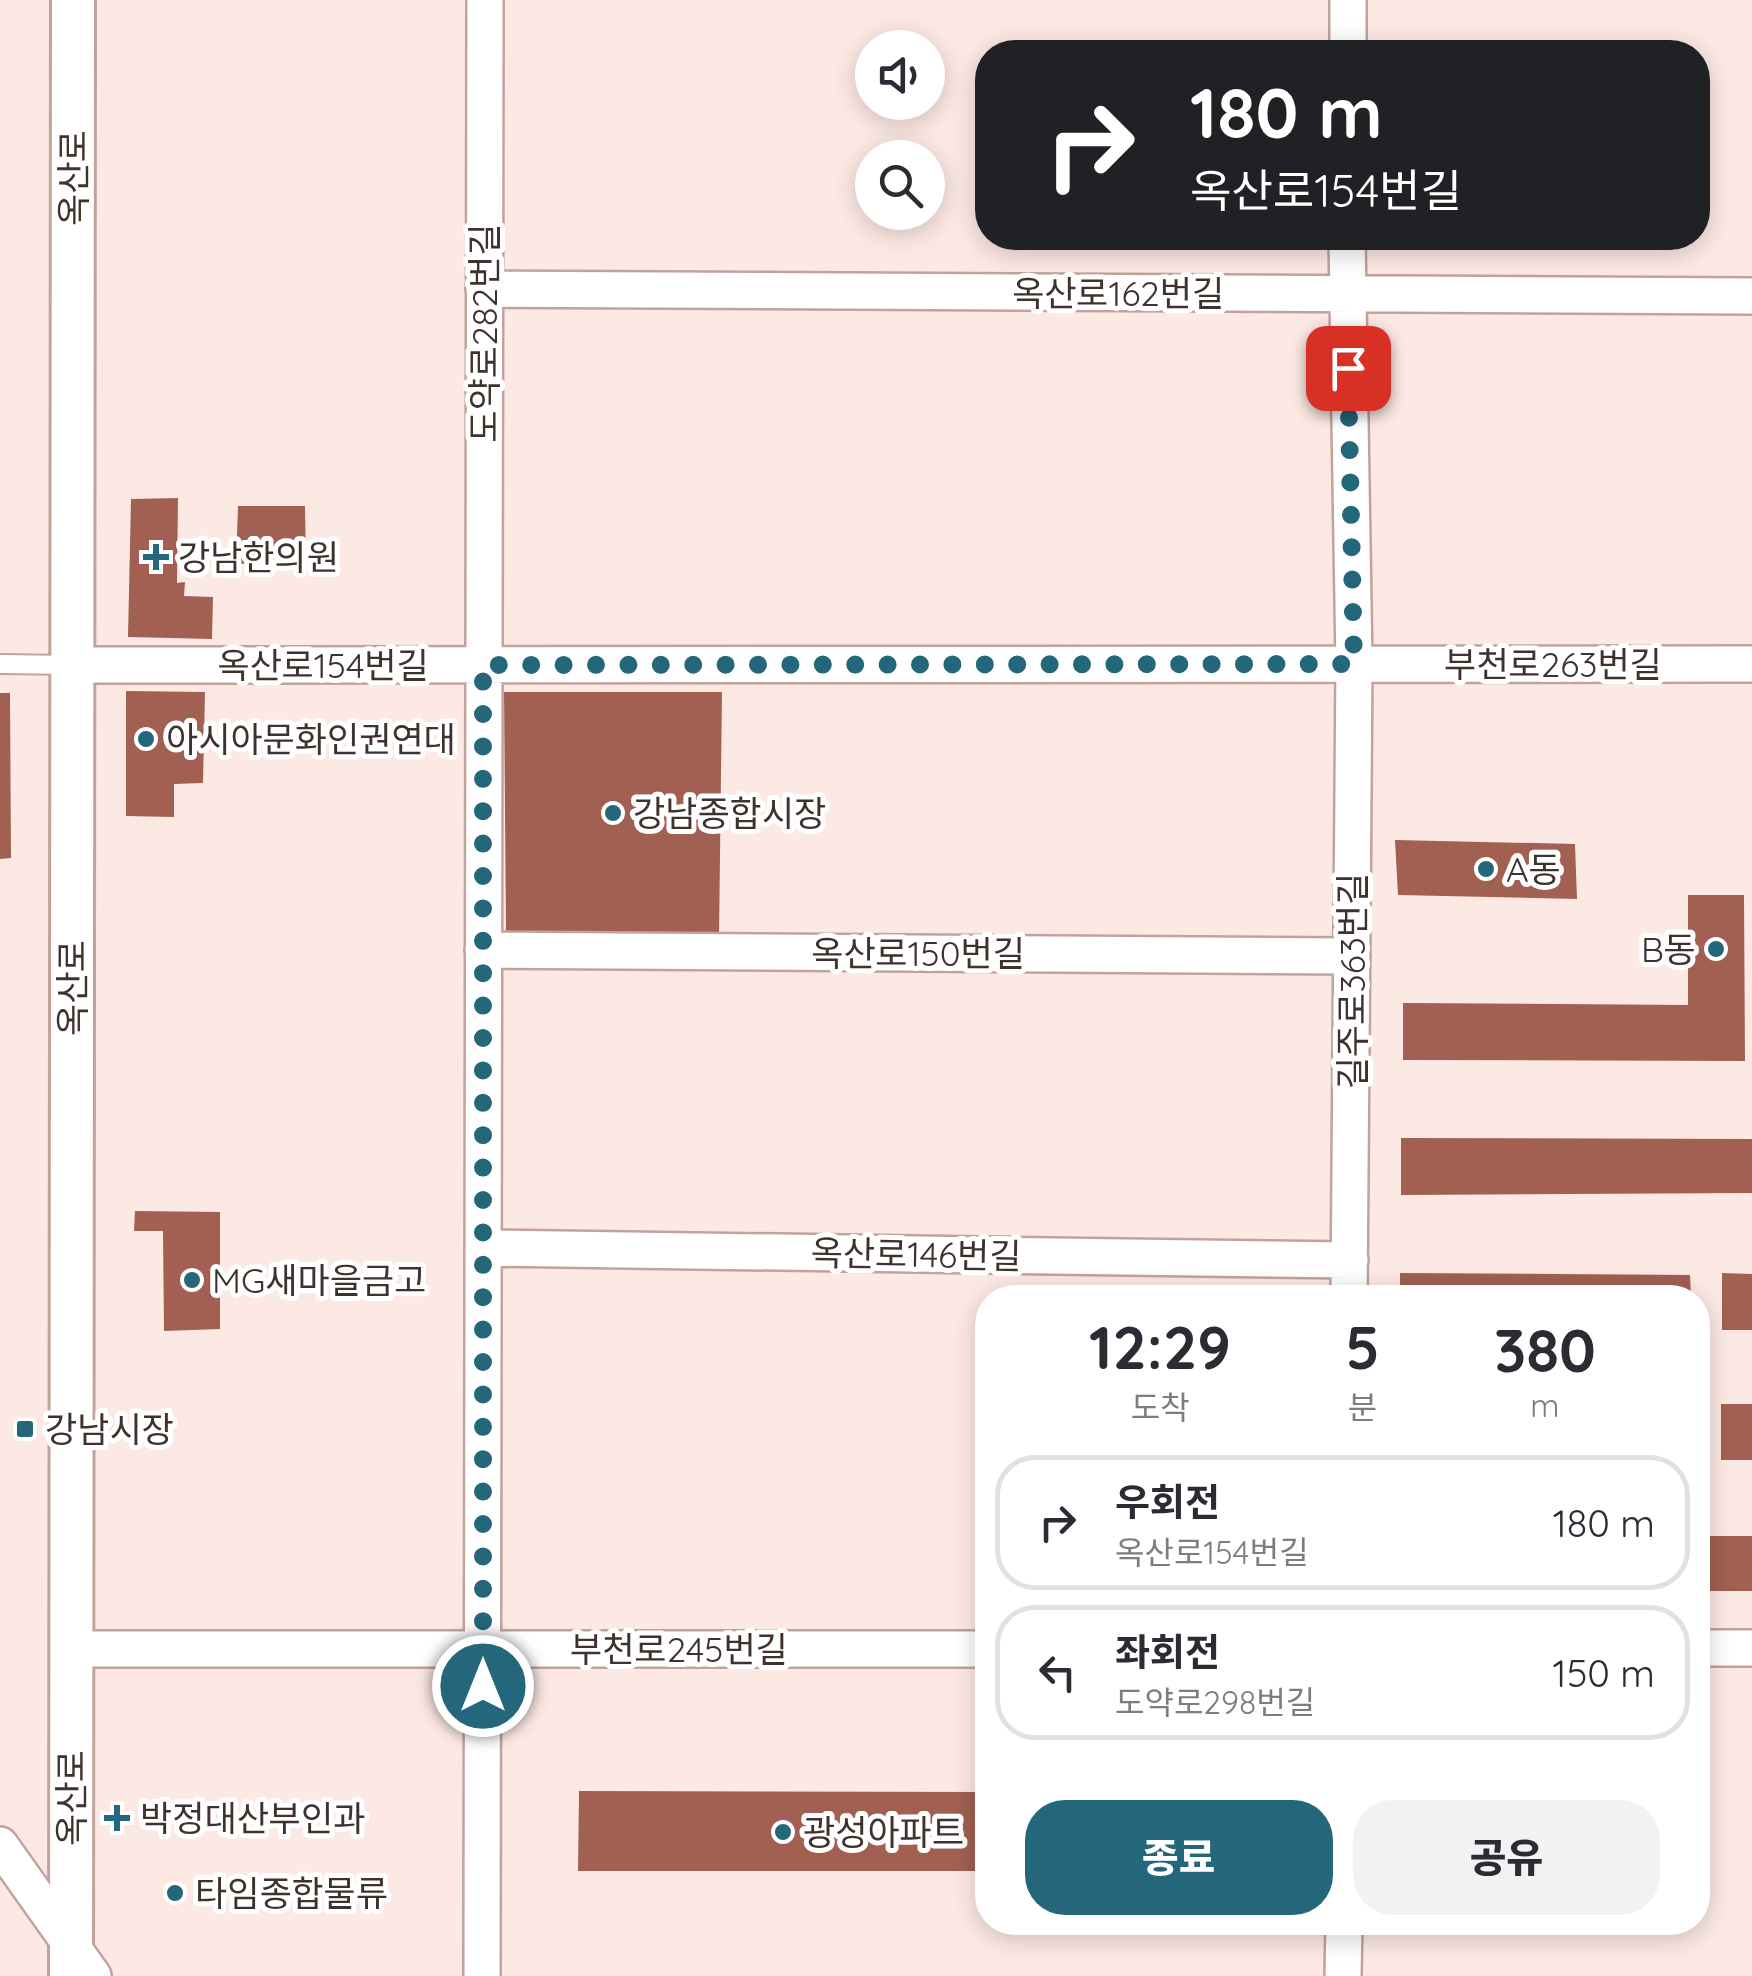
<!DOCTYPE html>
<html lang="ko">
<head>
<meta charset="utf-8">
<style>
	:root { --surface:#fff; --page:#f2f2f3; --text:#2b2b33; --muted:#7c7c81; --line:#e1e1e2; --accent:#24667a }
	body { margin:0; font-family:Quicksand,"Noto Sans KR",sans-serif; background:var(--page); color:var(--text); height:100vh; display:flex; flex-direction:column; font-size:38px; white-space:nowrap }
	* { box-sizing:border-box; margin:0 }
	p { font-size:32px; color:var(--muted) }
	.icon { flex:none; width:55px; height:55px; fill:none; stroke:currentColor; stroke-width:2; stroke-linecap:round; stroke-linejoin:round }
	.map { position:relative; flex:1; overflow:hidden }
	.sheet { position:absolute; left:975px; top:1285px; width:735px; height:650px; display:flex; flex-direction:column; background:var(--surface); border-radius:40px; box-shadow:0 5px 25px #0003 }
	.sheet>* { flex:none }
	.banner { position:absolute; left:975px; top:40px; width:735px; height:210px; border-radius:40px; box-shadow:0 5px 25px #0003; background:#202124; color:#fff; overflow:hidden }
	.tools { position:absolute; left:855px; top:30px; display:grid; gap:20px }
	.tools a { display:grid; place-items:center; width:90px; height:90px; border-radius:50%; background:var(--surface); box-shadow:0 5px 25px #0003; font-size:50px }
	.pin { position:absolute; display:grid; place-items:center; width:85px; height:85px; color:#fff; margin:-42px; border-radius:20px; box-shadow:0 5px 15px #0006 }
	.me { position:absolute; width:110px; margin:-55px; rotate:0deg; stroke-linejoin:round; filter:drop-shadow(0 0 8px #0008) }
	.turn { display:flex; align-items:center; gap:35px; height:210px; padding:0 50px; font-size:45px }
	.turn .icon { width:130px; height:130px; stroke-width:2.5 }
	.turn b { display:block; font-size:70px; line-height:85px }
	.eta { display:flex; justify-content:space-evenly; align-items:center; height:170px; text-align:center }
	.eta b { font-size:60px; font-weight:800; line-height:70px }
	.cta { display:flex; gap:20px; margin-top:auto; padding:20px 50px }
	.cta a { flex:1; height:115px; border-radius:40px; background:var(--accent); color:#fff; font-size:40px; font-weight:800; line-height:115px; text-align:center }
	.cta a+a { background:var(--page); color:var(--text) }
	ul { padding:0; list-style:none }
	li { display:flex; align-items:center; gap:30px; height:135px; margin:0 20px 15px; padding:0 30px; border:5px solid var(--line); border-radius:40px }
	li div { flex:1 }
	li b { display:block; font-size:38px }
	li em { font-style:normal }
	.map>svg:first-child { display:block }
	.building { fill:#a16052 }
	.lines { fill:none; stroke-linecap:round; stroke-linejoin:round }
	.service-casing { stroke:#c2a39c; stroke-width:22 }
	.minor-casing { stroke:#c2a39c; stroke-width:40 }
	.tertiary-casing { stroke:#c2a39c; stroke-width:48 }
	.service { stroke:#fff; stroke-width:18 }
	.minor { stroke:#fff; stroke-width:35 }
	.tertiary { stroke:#fff; stroke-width:42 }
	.route { stroke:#24667a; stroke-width:18; stroke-dasharray:0 32.4 }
	.poi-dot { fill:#24667a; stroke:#fff; stroke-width:4 }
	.labels { text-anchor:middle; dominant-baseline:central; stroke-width:10; stroke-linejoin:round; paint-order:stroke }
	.street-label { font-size:35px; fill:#3e312e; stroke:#fff }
	.poi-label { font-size:35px; fill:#3e312e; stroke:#fff; text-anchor:start }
</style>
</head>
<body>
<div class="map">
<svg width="1752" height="1976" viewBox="0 0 1752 1976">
	<rect width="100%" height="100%" fill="#fde9e4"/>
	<!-- building -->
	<path class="building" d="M178,498L177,583L185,582L184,596L213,597L212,639L128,637L131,499Z
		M238,506H305L306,562L236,564Z
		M126,691L205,692L203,783L174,784V817L126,816Z
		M504,692H722L719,937L506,933Z
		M0,693H10L11,858L0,859Z
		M1395,840L1575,844L1577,899L1398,895Z
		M1688,895H1744L1745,1061L1403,1060V1003L1688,1005Z
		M1401,1138L1752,1139V1193L1401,1195Z
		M135,1211L220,1212V1329L164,1331L163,1231H134Z
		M1400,1273L1690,1275L1691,1298H1400Z
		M1722,1273L1752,1274V1330H1722Z
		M1721,1404H1752V1460H1721Z
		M1698,1536H1752V1591H1698Z
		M579,1791L988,1792V1871H578Z"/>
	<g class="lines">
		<!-- service casing -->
		<g class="service-casing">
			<path id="service" d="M0,664L72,665"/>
		</g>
		<!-- minor casing -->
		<g class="minor-casing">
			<path id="minor" d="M1348,52V0
				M1347,238L1354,664L1349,1298
				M484,289L1752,296
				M72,665L1752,664
				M483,950L1352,956
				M483,1248L1350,1260
				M1698,1648H1752
				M71,1649H988
				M0,1845L93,1976
				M482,1976L485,0
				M1343,1976L1344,1922"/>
		</g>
		<!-- tertiary casing -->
		<g class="tertiary-casing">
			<path id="tertiary" d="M71,1976L73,0"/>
		</g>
		<!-- service -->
		<use href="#service" class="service"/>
		<!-- minor -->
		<use href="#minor" class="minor"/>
		<!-- tertiary -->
		<use href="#tertiary" class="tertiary"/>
	</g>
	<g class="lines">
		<!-- route -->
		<path class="route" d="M483,1686V665L1354,664L1348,368"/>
	</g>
	<!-- markers -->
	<g class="poi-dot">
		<path d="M151 542h10v10h10v10h-10v10h-10v-10h-10v-10h10z"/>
		<circle cx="146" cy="739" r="10"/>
		<circle cx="613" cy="813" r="10"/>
		<circle cx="1486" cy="869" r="10"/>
		<circle cx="1716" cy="949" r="10"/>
		<circle cx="192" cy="1280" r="10"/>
		<rect x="15" y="1419" width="20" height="20" rx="5"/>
		<path d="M112 1803h10v10h10v10h-10v10h-10v-10h-10v-10h10z"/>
		<circle cx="783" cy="1832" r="10"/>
		<circle cx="175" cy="1893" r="10"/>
	</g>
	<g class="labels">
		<!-- street labels -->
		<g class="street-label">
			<text transform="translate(73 178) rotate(-90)">옥산로</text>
			<text x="1118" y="293">옥산로162번길</text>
			<text transform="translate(484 333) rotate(-90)">도약로282번길</text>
			<text x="1553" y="664">부천로263번길</text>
			<text x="323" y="665">옥산로154번길</text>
			<text x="918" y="953">옥산로150번길</text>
			<text transform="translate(1352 981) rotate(-90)">길주로363번길</text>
			<text transform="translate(72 988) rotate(-90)">옥산로</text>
			<text transform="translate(916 1254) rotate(1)">옥산로146번길</text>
			<text x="679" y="1649">부천로245번길</text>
			<text transform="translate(71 1798) rotate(-90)">옥산로</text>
		</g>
		<!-- poi labels -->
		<g class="poi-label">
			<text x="178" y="557">강남한의원</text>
			<text x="166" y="739">아시아문화인권연대</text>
			<text x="633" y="813">강남종합시장</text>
			<text x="1506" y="869">A동</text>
			<text x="1696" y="949" text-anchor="end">B동</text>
			<text x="212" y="1280">MG새마을금고</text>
			<text x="45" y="1429">강남시장</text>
			<text x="140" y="1818">박정대산부인과</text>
			<text x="803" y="1832">광성아파트</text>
			<text x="195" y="1893">타임종합물류</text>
		</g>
	</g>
</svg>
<div class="tools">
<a><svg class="icon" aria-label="sound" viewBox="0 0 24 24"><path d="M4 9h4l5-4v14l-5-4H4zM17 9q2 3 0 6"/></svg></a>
<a><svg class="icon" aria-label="search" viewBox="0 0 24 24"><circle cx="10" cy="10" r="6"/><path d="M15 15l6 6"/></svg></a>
</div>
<div class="pin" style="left:1348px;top:368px;background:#d93025"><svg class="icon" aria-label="arrive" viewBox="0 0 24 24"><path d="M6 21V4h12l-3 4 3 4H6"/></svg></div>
<svg class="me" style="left:483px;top:1686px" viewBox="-20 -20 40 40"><circle r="17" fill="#24667a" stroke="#fff" stroke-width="3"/><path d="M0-11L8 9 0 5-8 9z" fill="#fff"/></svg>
<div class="banner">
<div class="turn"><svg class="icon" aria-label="right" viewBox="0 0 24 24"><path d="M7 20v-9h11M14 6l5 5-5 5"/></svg><div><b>180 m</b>옥산로154번길</div></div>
</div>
<section class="sheet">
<div class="eta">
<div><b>12:29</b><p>도착</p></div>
<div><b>5</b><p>분</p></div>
<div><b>380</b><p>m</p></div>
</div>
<ul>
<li><svg class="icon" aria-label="right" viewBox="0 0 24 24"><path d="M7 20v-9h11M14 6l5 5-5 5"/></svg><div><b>우회전</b><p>옥산로154번길</p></div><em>180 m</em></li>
<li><svg class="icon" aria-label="left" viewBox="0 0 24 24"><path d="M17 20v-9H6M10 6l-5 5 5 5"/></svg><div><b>좌회전</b><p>도약로298번길</p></div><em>150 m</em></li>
</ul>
<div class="cta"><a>종료</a><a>공유</a></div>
</section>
</div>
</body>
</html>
